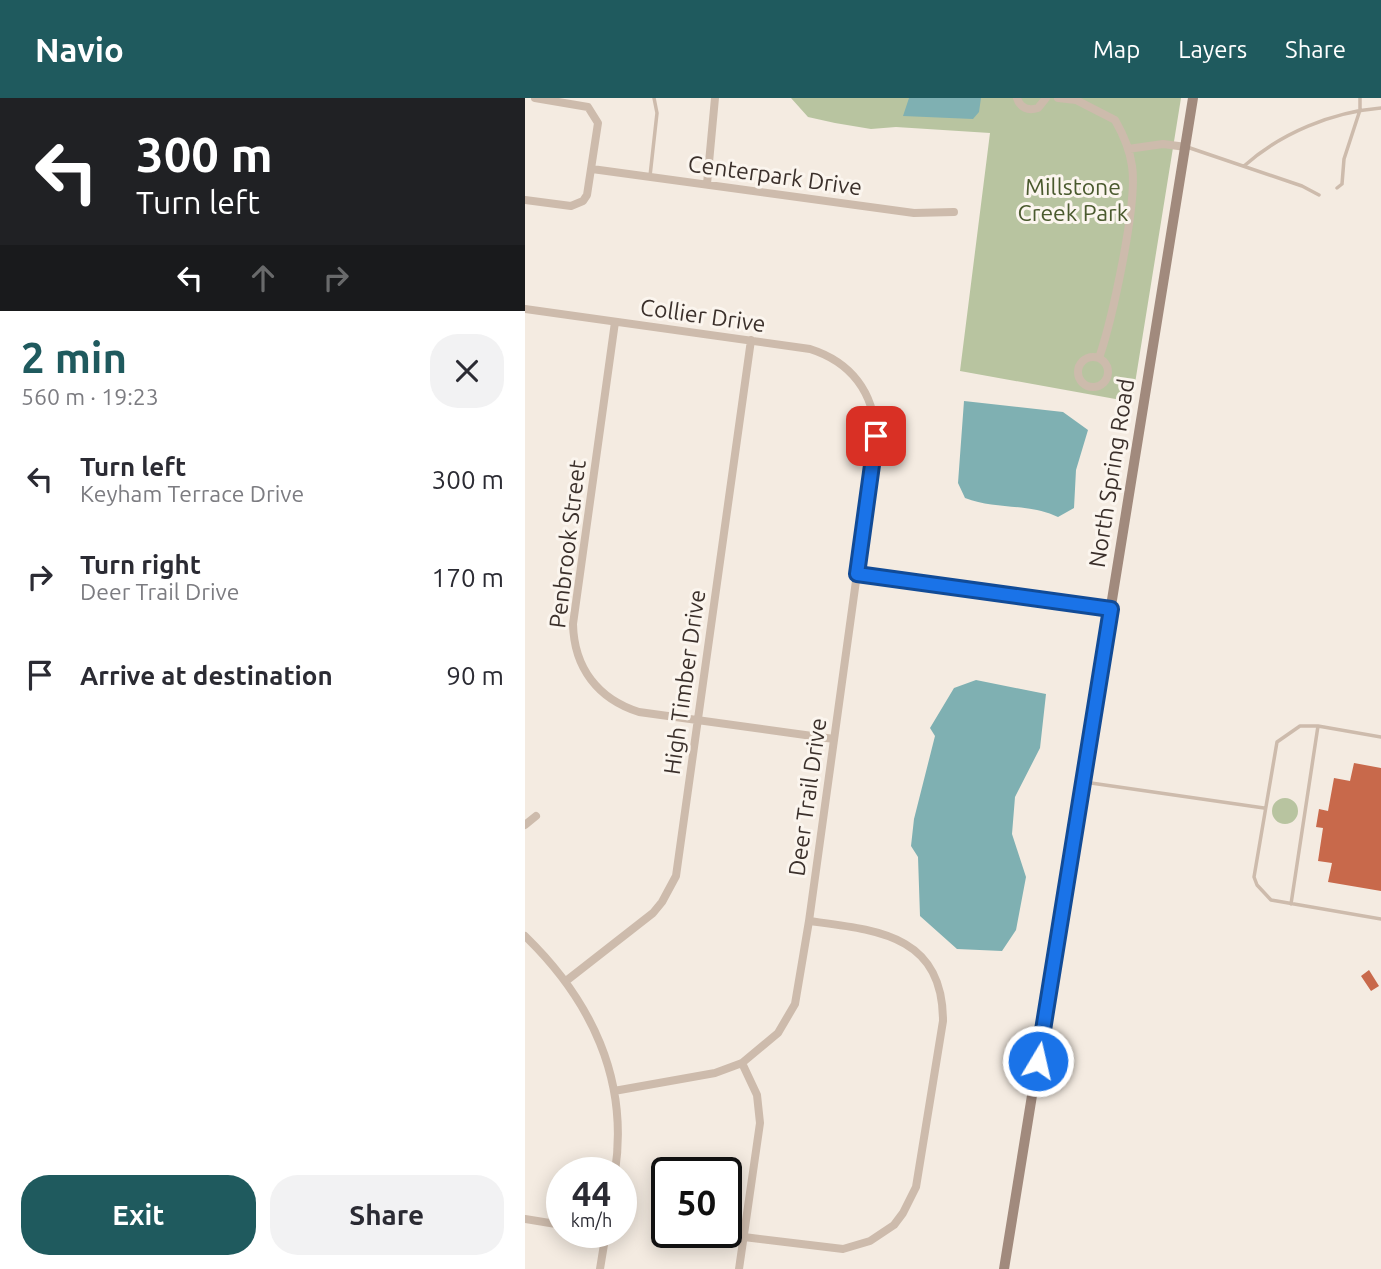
<!DOCTYPE html>
<html lang="en">
<head>
<meta charset="utf-8">
<style>
	:root { --surface:#fff; --page:#f2f2f3; --text:#2b2b33; --muted:#7c7c81; --accent:#1f5a5e }
	body { margin:0; font-family:Ubuntu,sans-serif; background:var(--page); color:var(--text); height:100vh; display:flex; flex-direction:column; font-size:26px; white-space:nowrap }
	* { box-sizing:border-box; margin:0 }
	p { font-size:23px; color:var(--muted) }
	.icon { flex:none; width:38px; height:38px; fill:none; stroke:currentColor; stroke-width:2; stroke-linecap:round; stroke-linejoin:round }
	.map { position:relative; flex:1; overflow:hidden }
	.details { display:flex; flex-direction:column; background:var(--surface); width:525px }
	.details>* { flex:none }
	.banner { background:#202124; color:#fff; overflow:hidden }
	.speed { position:absolute; left:21px; top:1059px; display:flex; gap:14px; font-size:35px; font-weight:700; text-align:center }
	.speed>* { display:grid; place-content:center; width:91px; height:91px; border-radius:50%; background:var(--surface); box-shadow:0 4px 18px #0003; line-height:1 }
	.speed small { font-size:18px; font-weight:400 }
	.speed .limit { border:4px solid #111; border-radius:10px; background:#fff; color:#111 }
	.pin { position:absolute; display:grid; place-items:center; width:60px; height:60px; color:#fff; margin:-30px; border-radius:14px; box-shadow:0 4px 10px #0006 }
	.me { position:absolute; width:77px; margin:-38px; rotate:9deg; stroke-linejoin:round; filter:drop-shadow(0 0 5px #0008) }
	.turn { display:flex; align-items:center; gap:24px; height:147px; padding:0 21px; font-size:32px }
	.turn .icon { width:91px; height:91px; stroke-width:2.5 }
	.turn b { display:block; font-size:49px; line-height:60px }
	.lanes { display:flex; align-items:center; height:66px; padding:0 21px; background:#0003; justify-content:center; gap:35px; direction:ltr }
	.lanes .off { opacity:.35 }
	.round { display:grid; place-items:center; flex:none; width:74px; height:74px; border-radius:28px; background:var(--page) }
	.head { display:flex; align-items:center; justify-content:space-between; height:119px; padding:0 21px }
	h1 { font-size:42px; font-weight:600; line-height:52px; color:var(--accent) }
	.action { display:flex; gap:14px; margin-top:auto; padding:14px 21px }
	.action a { flex:1; height:80px; border-radius:28px; background:var(--accent); color:#fff; font-size:28px; font-weight:600; line-height:80px; text-align:center }
	.action a+a { background:var(--page); color:var(--text) }
	ul { padding:0; list-style:none }
	li { display:flex; align-items:center; gap:21px; height:98px; padding:0 21px }
	li div { flex:1 }
	li b { display:block; font-size:26px }
	li em { font-style:normal }
	header { display:flex; align-items:center; gap:42px; box-sizing:border-box; height:98px; padding:0 35px; background:var(--accent); color:#fff }
	header strong { font-size:33px }
	nav { display:flex; gap:38px; margin-inline-start:auto; font-size:24px }
	main { display:flex; flex:1; min-height:0 }
	.map>svg:first-child { display:block }
	.green { fill:#b8c4a0 }
	.water { fill:#7fb0b2 }
	.building { fill:#c8694b }
	.lines { fill:none; stroke-linecap:round; stroke-linejoin:round }
	.lane { stroke:#cdbbac; stroke-width:3.5 }
	.street { stroke:#cdbbac; stroke-width:8 }
	.secondary { stroke:#a18a7d; stroke-width:10 }
	.route-casing { stroke:#114b97; stroke-width:18 }
	.route { stroke:#1a73e8; stroke-width:12 }
	.labels { text-anchor:middle; dominant-baseline:central; stroke-width:6; stroke-linejoin:round; paint-order:stroke }
	.street-label { font-size:23px; fill:#3b302b; stroke:#fbf5ee }
	.park-label { font-size:23px; fill:#4a5a2e; stroke:#fbf5ee }
</style>
</head>
<body>
<header>
<strong>Navio</strong>
<nav><a>Map</a><a>Layers</a><a>Share</a></nav>
</header>
<main>
<section class="details">
<div class="banner">
<div class="turn"><svg class="icon" aria-label="left" viewBox="0 0 24 24"><path d="M17 20v-9H6M10 6l-5 5 5 5"/></svg><div><b>300 m</b>Turn left</div></div>
<div class="lanes"><svg class="icon" aria-label="left" viewBox="0 0 24 24"><path d="M17 20v-9H6M10 6l-5 5 5 5"/></svg><svg class="icon off" aria-label="ahead" viewBox="0 0 24 24"><path d="M12 20V5M6 11l6-6 6 6"/></svg><svg class="icon off" aria-label="right" viewBox="0 0 24 24"><path d="M7 20v-9h11M14 6l5 5-5 5"/></svg></div>
</div>
<div class="head"><div><h1>2 min</h1><p>560 m · 19:23</p></div><a class="round"><svg class="icon" aria-label="close" viewBox="0 0 24 24"><path d="M6 6l12 12M18 6L6 18"/></svg></a></div>
<ul>
<li><svg class="icon" aria-label="left" viewBox="0 0 24 24"><path d="M17 20v-9H6M10 6l-5 5 5 5"/></svg><div><b>Turn left</b><p>Keyham Terrace Drive</p></div><em>300 m</em></li>
<li><svg class="icon" aria-label="right" viewBox="0 0 24 24"><path d="M7 20v-9h11M14 6l5 5-5 5"/></svg><div><b>Turn right</b><p>Deer Trail Drive</p></div><em>170 m</em></li>
<li><svg class="icon" aria-label="arrive" viewBox="0 0 24 24"><path d="M6 21V4h12l-3 4 3 4H6"/></svg><div><b>Arrive at destination</b></div><em>90 m</em></li>
</ul>
<div class="action"><a>Exit</a><a>Share</a></div>
</section>
<div class="map">
<svg width="856" height="1171" viewBox="0 0 856 1171">
	<rect width="100%" height="100%" fill="#f4ebe1"/>
	<!-- green -->
	<path class="green" d="M266,0H656L607,304L435,273L465,35L371,29L346,31L310,25L283,19Z
		M747 713a13 13 0 1 1 26 0a13 13 0 1 1-26 0Z"/>
	<!-- water -->
	<path class="water" d="M384,0H456L454,14L448,21L378,18Z
		M439,303L538,314L563,332L551,372L549,410L533,419C504,405 471,412 440,400L433,385Z
		M451,582L521,596L515,650L490,699L487,736L501,779L491,832L477,853L432,851L395,818L393,759L386,748L389,721L410,638L405,630L429,590Z"/>
	<!-- building -->
	<path class="building" d="M829,665L856,670V793L803,784L807,765L793,763L798,730L791,729L794,711L803,713L809,680L825,683Z
		M844,872L854,888L846,893L836,878Z"/>
	<g class="lines">
		<!-- lane -->
		<path class="lane" d="M662,49L777,88L794,97
			M719,68C756,35 807,14 856,10
			M125,78L132,15L129,0
			M812,90L817,86L819,61L835,12V0
			M856,639L793,628H775L752,644L729,779L732,787L746,802L856,821
			M559,684L739,710
			M766,806L793,628"/>
		<!-- street -->
		<path class="street" d="M492,0C495,10 503,13 513,10L521,0
			M533,0L551,2L590,22C598,36 605,52 607,68C613,105 587,222 574,260
			M603,51L638,46L661,49
			M67,71L389,115L429,114
			M182,86L190,0
			M0,102L46,108L58,103L62,97L73,25L63,9L10,0
			M0,211L285,251C326,264 349,294 351,338L284,823L270,906L253,935L217,965L190,975L89,993
			M90,224L48,526C49,570 73,601 114,614L309,641
			M553 274a15 15 0 1 1 30 0a15 15 0 1 1-30 0Z
			M332,476L585,511
			M0,727L11,718
			M0,838C66,902 104,981 90,1074
			M41,883L128,815L137,804L151,778L226,242
			M0,1121L37,1127
			M219,1139L318,1151L345,1143L369,1127L378,1115L391,1089L418,923C418,836 351,832 284,823
			M75,1171L81,1134
			M214,1171L235,1025L232,997L217,965"/>
		<!-- secondary -->
		<path class="secondary" d="M479,1171L668,0"/>
	</g>
	<g class="lines">
		<!-- route casing -->
		<g class="route-casing">
			<path id="route" d="M351,338L332,476L586,511L513,963"/>
		</g>
		<!-- route -->
		<use href="#route" class="route"/>
	</g>
	<g class="labels">
		<!-- street labels -->
		<g class="street-label">
			<text transform="translate(250 77) rotate(8)">Centerpark Drive</text>
			<text transform="translate(178 217) rotate(8)">Collier Drive</text>
			<text transform="translate(586 375) rotate(-81)">North Spring Road</text>
			<text transform="translate(42 446) rotate(-83)">Penbrook Street</text>
			<text transform="translate(159 584) rotate(-82)">High Timber Drive</text>
			<text transform="translate(282 699) rotate(-82)">Deer Trail Drive</text>
		</g>
		<!-- park labels -->
		<g class="park-label">
			<text x="548" y="88">Millstone<tspan x="548" dy="26">Creek Park</tspan></text>
		</g>
	</g>
</svg>
<div class="speed"><div>44<small>km/h</small></div><div class="limit">50</div></div>
<div class="pin" style="left:351px;top:338px;background:#d93025"><svg class="icon" aria-label="arrive" viewBox="0 0 24 24"><path d="M6 21V4h12l-3 4 3 4H6"/></svg></div>
<svg class="me" style="left:513px;top:963px" viewBox="-20 -20 40 40"><circle r="17" fill="#1a73e8" stroke="#fff" stroke-width="3"/><path d="M0-11L8 9 0 5-8 9z" fill="#fff"/></svg>
</div>
</main>
</body>
</html>
